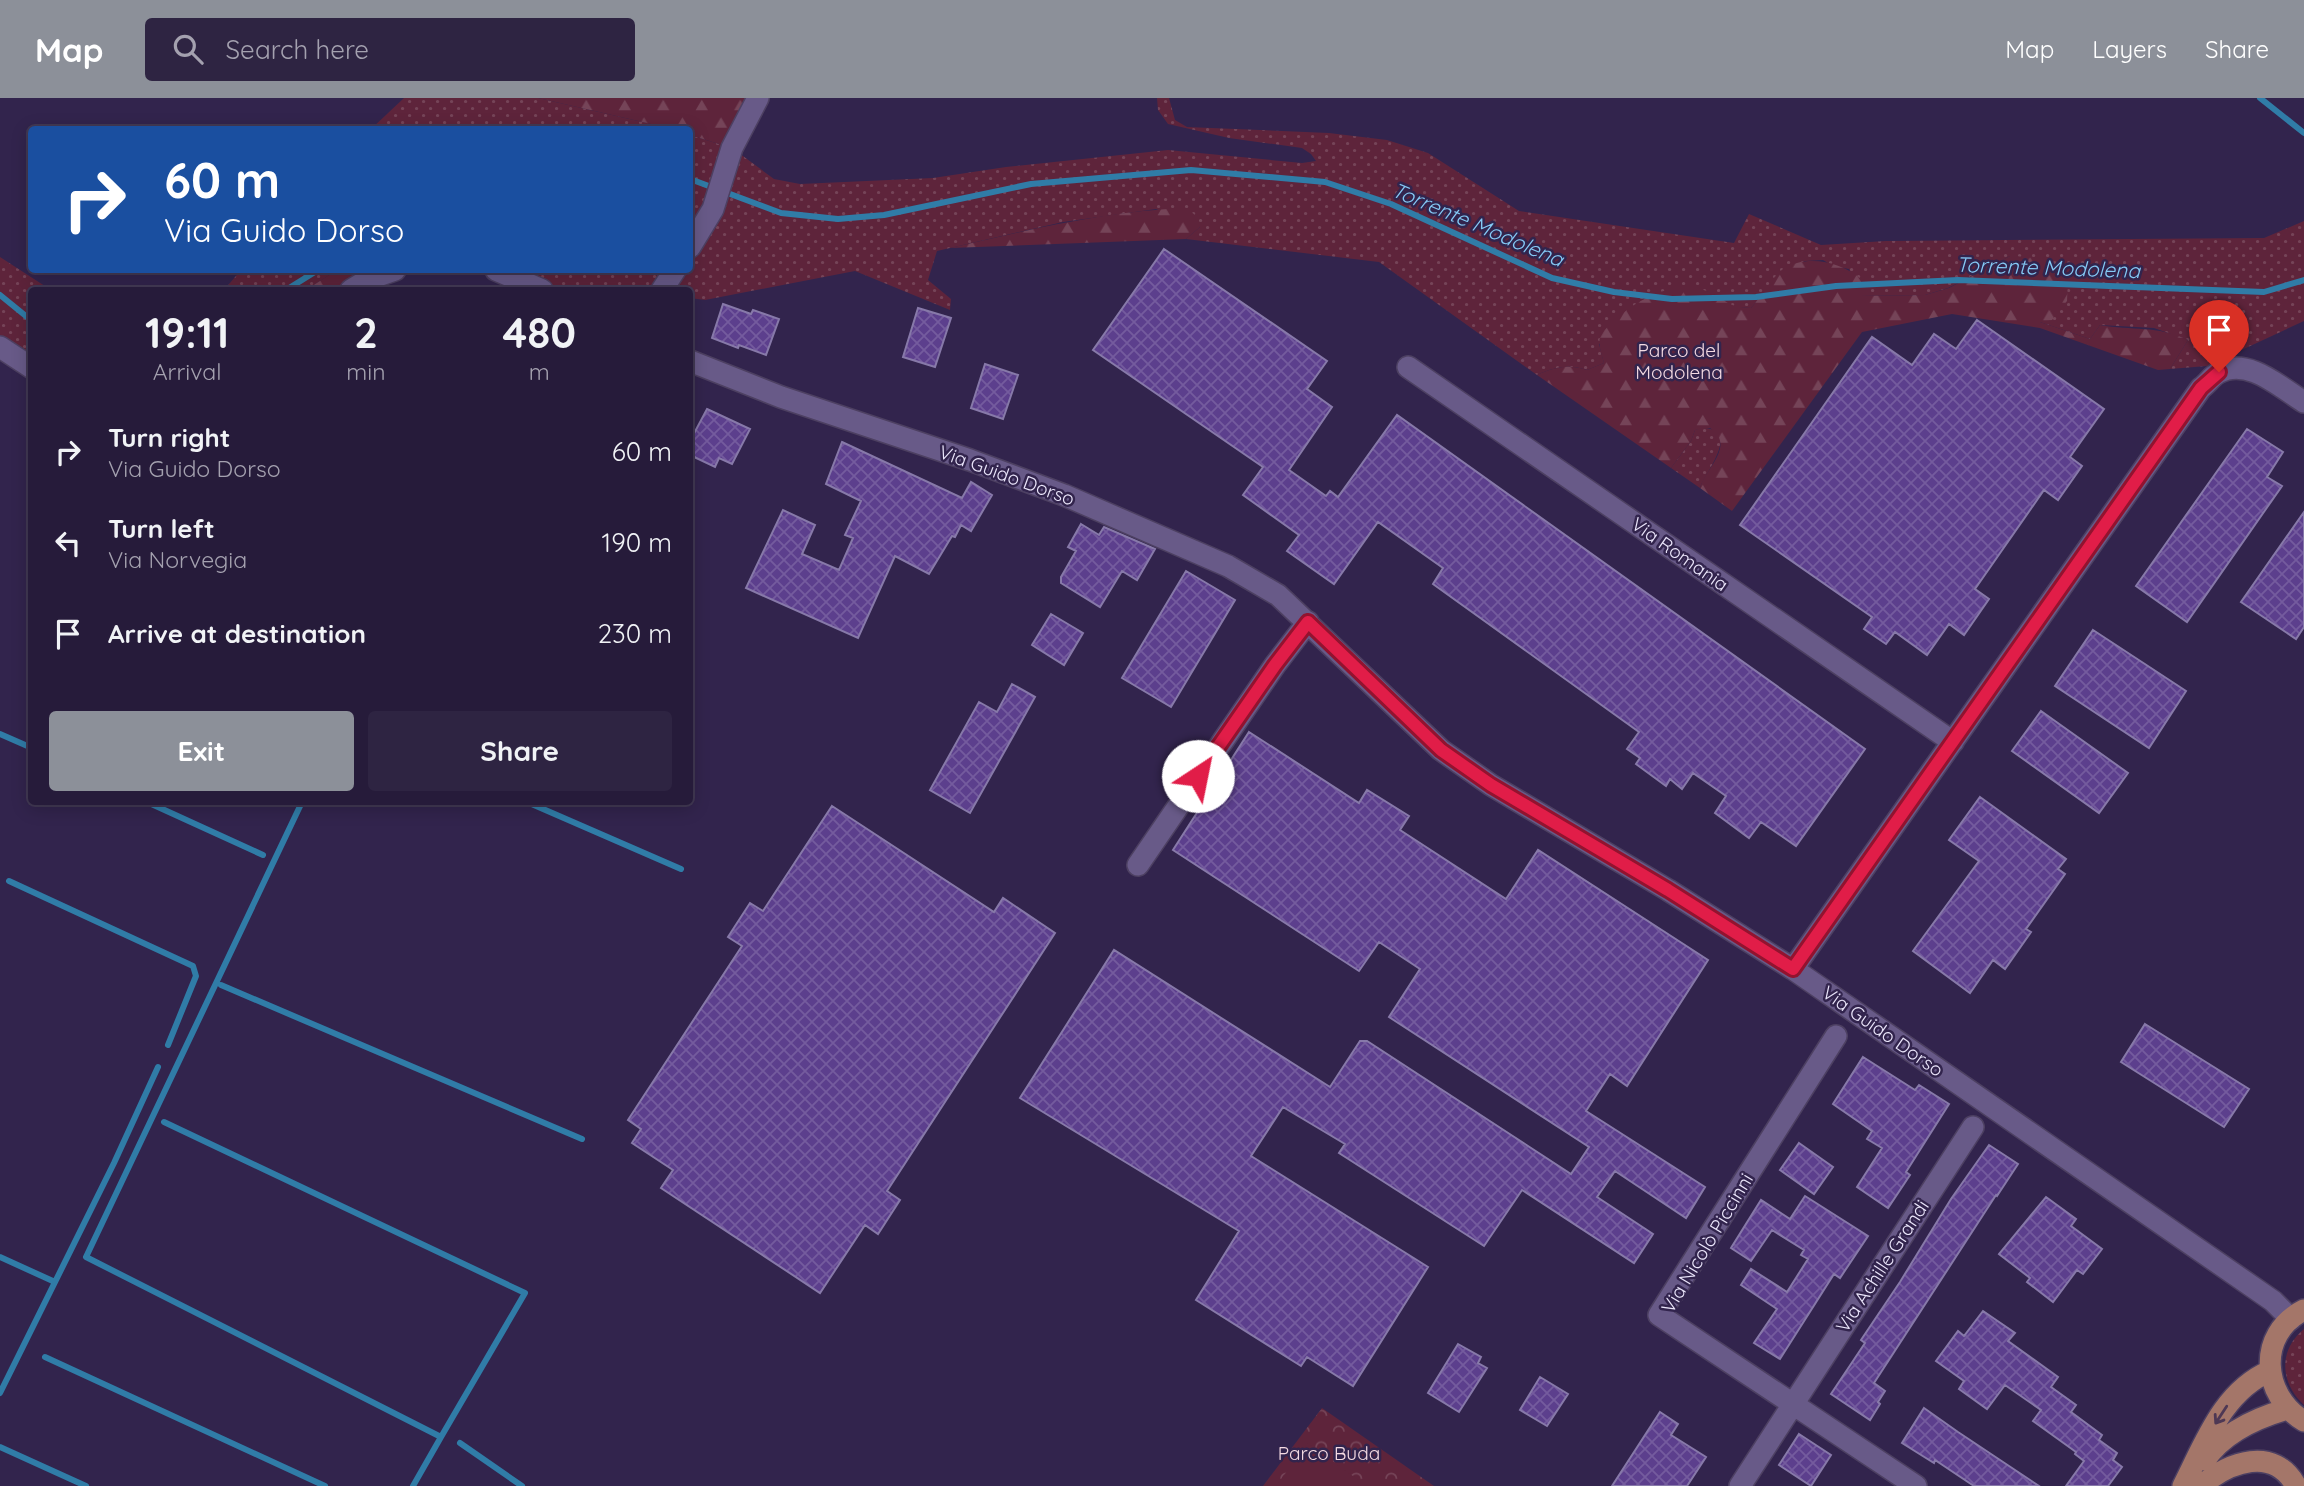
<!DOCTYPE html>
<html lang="en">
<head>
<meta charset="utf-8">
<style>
	:root { --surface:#261b3a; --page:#2e2442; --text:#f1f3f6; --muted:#a4a1af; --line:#423954; --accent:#8c9099 }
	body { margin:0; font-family:Quicksand,sans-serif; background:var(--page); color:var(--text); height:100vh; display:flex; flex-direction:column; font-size:26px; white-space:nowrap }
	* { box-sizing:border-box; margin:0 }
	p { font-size:23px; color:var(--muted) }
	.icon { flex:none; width:38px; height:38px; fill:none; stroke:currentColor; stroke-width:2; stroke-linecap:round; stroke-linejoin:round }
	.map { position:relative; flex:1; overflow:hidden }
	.drawer { position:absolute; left:28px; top:189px; width:665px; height:518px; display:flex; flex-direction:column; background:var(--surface); border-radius:7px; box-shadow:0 4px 18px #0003,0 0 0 2px var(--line) }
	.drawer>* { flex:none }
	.hud { position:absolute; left:28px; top:28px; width:665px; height:147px; border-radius:7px; box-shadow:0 4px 18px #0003,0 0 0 2px var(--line); background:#1a4fa0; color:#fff; overflow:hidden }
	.pin { position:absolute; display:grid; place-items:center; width:60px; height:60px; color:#fff; margin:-72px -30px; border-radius:50% 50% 50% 0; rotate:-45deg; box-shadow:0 0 7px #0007 }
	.pin .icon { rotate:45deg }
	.me { position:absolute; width:77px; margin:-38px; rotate:34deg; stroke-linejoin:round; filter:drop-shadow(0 0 5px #0008) }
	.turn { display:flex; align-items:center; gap:24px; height:147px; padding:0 21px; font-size:32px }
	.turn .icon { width:91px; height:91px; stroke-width:2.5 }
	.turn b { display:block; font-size:49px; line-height:60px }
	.eta { display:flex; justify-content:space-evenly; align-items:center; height:119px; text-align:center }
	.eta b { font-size:42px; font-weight:700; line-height:49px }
	.action { display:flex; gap:14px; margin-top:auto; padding:14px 21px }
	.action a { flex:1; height:80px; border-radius:7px; background:var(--accent); color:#fff; font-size:28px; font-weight:700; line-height:80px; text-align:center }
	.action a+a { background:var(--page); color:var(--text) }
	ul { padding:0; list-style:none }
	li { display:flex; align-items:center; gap:21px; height:91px; padding:0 21px }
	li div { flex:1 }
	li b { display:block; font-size:26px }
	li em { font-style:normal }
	header { display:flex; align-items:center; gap:42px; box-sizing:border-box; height:98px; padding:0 35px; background:var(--accent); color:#fff }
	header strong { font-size:33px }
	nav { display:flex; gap:38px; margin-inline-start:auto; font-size:24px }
	.search { width:490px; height:63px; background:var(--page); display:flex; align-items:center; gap:18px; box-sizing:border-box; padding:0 24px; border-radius:7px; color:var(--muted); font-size:26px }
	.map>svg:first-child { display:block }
	.grass { fill:url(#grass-dots) }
	.forest { fill:url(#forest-firs) }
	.park { fill:url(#park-crowns) }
	.pitch { fill:#5e243b }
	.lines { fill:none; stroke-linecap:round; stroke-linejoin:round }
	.stream { stroke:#307ca7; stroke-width:6 }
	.building { fill:url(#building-cross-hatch); stroke:#8779a9; stroke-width:2 }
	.minor-casing { stroke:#4d4062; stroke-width:24 }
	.major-casing { stroke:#4d4062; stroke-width:24 }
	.minor { stroke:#685a88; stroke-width:21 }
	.major { stroke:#a47669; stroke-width:21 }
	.oneway { stroke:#4e3854 }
	.route-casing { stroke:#92132f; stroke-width:18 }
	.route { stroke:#e11d48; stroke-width:12 }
	.labels { text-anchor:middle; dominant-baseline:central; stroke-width:5; stroke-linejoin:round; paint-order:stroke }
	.park-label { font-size:19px; fill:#f4dae2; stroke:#32244d }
	.street-label { font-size:19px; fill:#ebe6fb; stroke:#32244d }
	.water-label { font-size:21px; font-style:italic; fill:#85c9f5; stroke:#32244d }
</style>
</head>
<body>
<header>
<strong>Map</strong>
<div class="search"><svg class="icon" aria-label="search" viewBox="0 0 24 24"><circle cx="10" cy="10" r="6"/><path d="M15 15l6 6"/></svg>Search here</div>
<nav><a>Map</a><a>Layers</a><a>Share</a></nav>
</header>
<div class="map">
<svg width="2304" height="1388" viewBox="0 0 2304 1388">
	<defs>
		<pattern id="grass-dots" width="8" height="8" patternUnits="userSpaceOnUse" patternTransform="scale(1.75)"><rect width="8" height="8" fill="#5e243b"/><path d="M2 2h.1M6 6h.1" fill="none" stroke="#754458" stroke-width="1.8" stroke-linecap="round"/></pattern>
		<pattern id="forest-firs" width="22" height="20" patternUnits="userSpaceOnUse" patternTransform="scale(1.75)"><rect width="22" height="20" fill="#5e243b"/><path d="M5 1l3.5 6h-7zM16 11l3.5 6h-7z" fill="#754458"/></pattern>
		<pattern id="park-crowns" width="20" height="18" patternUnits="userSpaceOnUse" patternTransform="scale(1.75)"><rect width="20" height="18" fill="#5e243b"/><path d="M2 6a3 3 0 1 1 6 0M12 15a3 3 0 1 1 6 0" fill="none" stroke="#754458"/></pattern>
		<pattern id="building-cross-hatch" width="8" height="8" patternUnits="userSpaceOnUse" patternTransform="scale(1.75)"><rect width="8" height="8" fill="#5c3f8d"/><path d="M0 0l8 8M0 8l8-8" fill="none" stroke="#745b9e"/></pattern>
	</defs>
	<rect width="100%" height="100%" fill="#32244d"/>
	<!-- grass -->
	<path class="grass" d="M404,0H538L673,31L370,32Z
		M1157,0H1169L1175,22L1187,29L1329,35L1387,42L1428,55L1519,113L1734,145L1749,116L1821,147L1886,143L2264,140L2304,123V223L2207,268L2170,271L2188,242L2154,230L2100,227L2090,241L2037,223L2010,158L1948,190L1925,197L1861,198L1849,171L1833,168L1823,162L1805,163L1783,172L1751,210L1733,209L1707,193L1599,246L1604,265L1587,272C1568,266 1555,269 1537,277L1379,164L1186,141L1200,129L1156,111L1063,124L937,153L928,182L951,201L950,212L855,173L705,202L690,200V192H542L496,172H690V37L732,50L774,81L800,86L933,80L1006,69L1168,52L1302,65L1316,63L1311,56L1302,50L1229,40L1168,26L1158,12Z
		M0,159L51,192H32L31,270L0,249Z
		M241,172H395L369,181L337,172L306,192H224Z
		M1702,330C1743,330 1704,376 1700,390L1671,370L1691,343L1695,332Z
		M2304,1231V1307C2280,1285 2278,1252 2304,1231Z"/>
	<!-- forest -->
	<path class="forest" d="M538,0H758L732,50L690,37V32L673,31Z
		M1186,110L1195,117L1200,129L1186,141L950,150C1028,132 1105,113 1186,110Z
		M2010,158C2035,159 2049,160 2068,178L2067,203L2052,222L2040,224L2090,241L2100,227C2132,233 2157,227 2188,242L2170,271L2158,272L2040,230L1952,216L1862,234L1732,413L1700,390C1706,370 1736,347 1710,330L1695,332L1691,343L1671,370L1537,277C1555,269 1568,266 1587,272L1604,265C1602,257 1598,248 1600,239C1602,233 1609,228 1614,223C1637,201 1674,181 1707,193C1728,201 1724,209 1751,210C1760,200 1773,178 1783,171C1807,156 1841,164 1861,181V198L1925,197L1949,190Z
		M337,172L369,181L351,192H306Z"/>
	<!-- park -->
	<path class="park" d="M1322,1310L1434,1388H1263Z"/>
	<!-- pitch -->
	<path class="pitch" d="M1308,1345L1361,1384L1358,1388H1276Z"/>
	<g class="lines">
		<!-- stream -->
		<path class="stream" d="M2260,0L2304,35
			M690,81L781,115L838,121L884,117L1031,86L1191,72L1325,84L1391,106L1552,180L1614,194L1672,201L1756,199L1836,188L1958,182L2264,194L2304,182
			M286,192L318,172
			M0,197L32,223
			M0,636L32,650
			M147,704L263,757
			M302,704L86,1159L441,1339L413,1388
			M527,704L681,771
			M9,783L193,868L196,878L168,947
			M221,887L582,1041
			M164,1024L525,1195L441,1339
			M0,1159L55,1184
			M45,1259L325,1388
			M0,1295L114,1065L158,969
			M460,1345L522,1388
			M0,1349L86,1388"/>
	</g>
	<!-- building -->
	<path class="building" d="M1164,151L1327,263L1307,291L1332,309L1289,372L1326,398L1330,393L1338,399L1397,317L1865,651L1796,748L1761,724L1749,740L1715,715L1726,698L1693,675L1682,691L1670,681L1666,688L1636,666L1640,660L1627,651L1639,634L1433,486L1443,470L1378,424L1334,486L1287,453L1299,437L1243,397L1263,369L1093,252Z
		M723,206L751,216L753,212L779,221L766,257L739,247L738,250L712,240Z
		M918,210L951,220L935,269L903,259Z
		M1977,222L2104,311L2070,359L2082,368L2058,402L2044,392L1975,491L1989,501L1964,537L1949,526L1927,557L1895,534L1886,546L1864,531L1872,519L1740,427L1872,239L1912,267L1934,236L1956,251Z
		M985,266L1018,277L1003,321L971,310Z
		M707,311L750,331L732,366L719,360L715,369L690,357V343Z
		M2247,331L2283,354L2267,379L2282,388L2187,524L2136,488Z
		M842,344L962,400L971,384L992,397L971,433L961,427L955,439L952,438L929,476L895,458L858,540L746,490L783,412L815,427L802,456L839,472L853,440L845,437L861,403L826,386Z
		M2304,414V529L2296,541L2241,504Z
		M1081,426L1099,437L1104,429L1155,451L1137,482L1122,473L1100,509L1061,485V479L1076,453L1068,449Z
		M1186,473L1235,502L1171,609L1122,580Z
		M1051,516L1083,535L1064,567L1032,547Z
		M2093,532L2186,593L2149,650L2055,588Z
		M1012,586L1035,599L970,715L930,692L979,604L997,614Z
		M2041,613L2128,675L2099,715L2012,653Z
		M1249,634L1359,705L1367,692L1409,718L1400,732L1506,801L1538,752L1708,862L1627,988L1610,976L1586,1013L1705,1089L1686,1120L1615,1073L1597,1099L1653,1136L1634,1165L1522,1092L1484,1148L1339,1055L1345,1046L1283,1009L1251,1058L1428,1169L1353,1288L1307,1259L1301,1268L1196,1202L1239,1133L1020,1000L1114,852L1330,989L1360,943H1367L1571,1076L1589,1049L1389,919L1420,871L1379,844L1359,873L1173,752Z
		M1980,699L2066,761L2058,771L2065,776L2026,831L2031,834L2005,871L1993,862L1970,895L1913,853L1979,763L1949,742Z
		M832,708L994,814L1003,800L1055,835L887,1093L900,1102L878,1136L865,1127L820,1195L661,1090L673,1072L632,1045L641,1031L628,1022L742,848L728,839L750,805L763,813Z
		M2145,926L2249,991L2224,1029L2121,964Z
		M1863,959L1915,992L1919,987L1949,1006L1906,1074L1910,1077L1888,1110L1857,1089L1882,1050L1867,1041L1872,1033L1833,1006Z
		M1799,1045L1833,1069L1814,1096L1780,1072Z
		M1989,1047L2018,1066L1997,1098L1996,1097L1874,1285L1885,1293L1878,1304L1880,1306L1870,1322L1831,1296L1865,1245L1861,1242L1900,1184L1951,1101Z
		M1805,1098L1868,1138L1840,1180L1834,1176L1780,1261L1754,1245L1777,1211L1741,1187L1751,1171L1787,1194L1808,1161L1801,1157L1804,1152L1772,1132L1751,1163L1731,1150L1761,1102L1790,1121Z
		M2046,1099L2076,1121L2071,1128L2102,1151L2083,1176L2077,1172L2053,1204L2027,1184L2030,1180L1999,1156Z
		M1983,1213L2015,1235L2008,1243L2058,1279L2051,1289L2076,1307L2071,1314L2102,1337L2099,1342L2117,1355L2113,1362L2122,1369L2108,1388H2066L2084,1363L2075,1356L2076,1354L2033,1323L2041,1312L2005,1287L1987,1311L1959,1291L1964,1283L1936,1263L1958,1233L1964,1238Z
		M1458,1246L1481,1259L1478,1265L1487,1270L1459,1314L1428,1295Z
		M1540,1279L1568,1296L1547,1328L1520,1312Z
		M1924,1310L1958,1334L2039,1388H1974L1935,1362L1934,1365L1902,1345Z
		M1660,1314L1678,1326L1671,1337L1706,1359L1687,1388H1612Z
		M1799,1336L1831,1357L1811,1388L1779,1367Z"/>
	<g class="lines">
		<!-- minor casing -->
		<g class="minor-casing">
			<path id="minor" d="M690,149L713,111L732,50L758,0
				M496,172L542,192
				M351,192L369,181L395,172
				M662,192L675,172
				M0,249L32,270
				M690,263L781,299L970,362L1064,397L1228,468L1278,497L1441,652L1491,687L1668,792L1793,871L2273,1203L2291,1221
				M1408,269L1953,644
				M1138,767L1275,567L1308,524
				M1793,871L2201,290C2207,286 2212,278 2218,275C2247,258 2280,289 2304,304
				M1836,938L1659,1217L1916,1388
				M1740,1388L1973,1029"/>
		</g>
		<!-- major casing -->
		<g class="major-casing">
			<path id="major" d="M2304,1212C2256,1236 2262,1298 2304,1323
				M2205,1362C2223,1335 2256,1320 2287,1311
				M2183,1388C2205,1345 2223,1293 2270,1273
				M2201,1388C2229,1364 2274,1347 2296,1388"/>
		</g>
		<!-- minor -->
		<use href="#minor" class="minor"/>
		<!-- major -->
		<use href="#major" class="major"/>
	</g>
	<!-- one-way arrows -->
	<defs><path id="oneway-shaft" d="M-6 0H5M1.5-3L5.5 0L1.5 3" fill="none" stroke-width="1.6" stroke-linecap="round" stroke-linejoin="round" transform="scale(1.75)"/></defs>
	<use class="oneway" href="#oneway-shaft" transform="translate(2221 1317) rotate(123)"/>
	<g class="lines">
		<!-- route casing -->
		<g class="route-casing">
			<path id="route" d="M1198,678L1275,567L1308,524L1441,652L1491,687L1668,792L1793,871L2201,290L2219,274"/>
		</g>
		<!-- route -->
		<use href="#route" class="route"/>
	</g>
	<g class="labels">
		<!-- park labels -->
		<g class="park-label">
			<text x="1679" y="252">Parco del<tspan x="1679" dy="22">Modolena</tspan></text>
			<text x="1329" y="1355">Parco Buda</text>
		</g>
		<!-- street labels -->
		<g class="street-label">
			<text transform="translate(1007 377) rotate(20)">Via Guido Dorso</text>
			<text transform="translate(1680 456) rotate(35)">Via Romania</text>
			<text transform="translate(1883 933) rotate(35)">Via Guido Dorso</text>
			<text transform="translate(1707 1145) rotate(-59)">Via Nicolò Piccinni</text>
			<text transform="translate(1882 1168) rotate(-57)">Via Achille Grandi</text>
		</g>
		<!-- water labels -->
		<g class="water-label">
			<text transform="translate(1478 126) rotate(23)">Torrente Modolena</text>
			<text transform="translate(2048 169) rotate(2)">Torrente Modolena</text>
		</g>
	</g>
</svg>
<div class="pin" style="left:2219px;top:274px;background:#d93025"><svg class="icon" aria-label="arrive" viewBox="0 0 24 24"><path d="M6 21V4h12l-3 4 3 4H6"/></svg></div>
<svg class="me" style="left:1198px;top:678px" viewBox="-20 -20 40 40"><circle r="19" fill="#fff"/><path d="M0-13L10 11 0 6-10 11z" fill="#e11d48"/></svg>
<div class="hud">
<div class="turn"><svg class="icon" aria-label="right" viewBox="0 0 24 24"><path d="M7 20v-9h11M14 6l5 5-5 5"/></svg><div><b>60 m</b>Via Guido Dorso</div></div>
</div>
<section class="drawer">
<div class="eta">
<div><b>19:11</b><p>Arrival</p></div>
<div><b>2</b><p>min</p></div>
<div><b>480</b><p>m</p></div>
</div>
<ul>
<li><svg class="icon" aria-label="right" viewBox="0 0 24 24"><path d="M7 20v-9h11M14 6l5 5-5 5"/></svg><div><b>Turn right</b><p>Via Guido Dorso</p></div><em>60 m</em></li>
<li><svg class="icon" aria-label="left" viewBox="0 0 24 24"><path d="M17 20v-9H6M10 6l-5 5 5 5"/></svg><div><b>Turn left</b><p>Via Norvegia</p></div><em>190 m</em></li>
<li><svg class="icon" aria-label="arrive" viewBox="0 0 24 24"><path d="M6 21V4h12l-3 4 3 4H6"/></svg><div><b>Arrive at destination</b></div><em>230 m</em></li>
</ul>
<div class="action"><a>Exit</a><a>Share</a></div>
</section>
</div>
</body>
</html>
